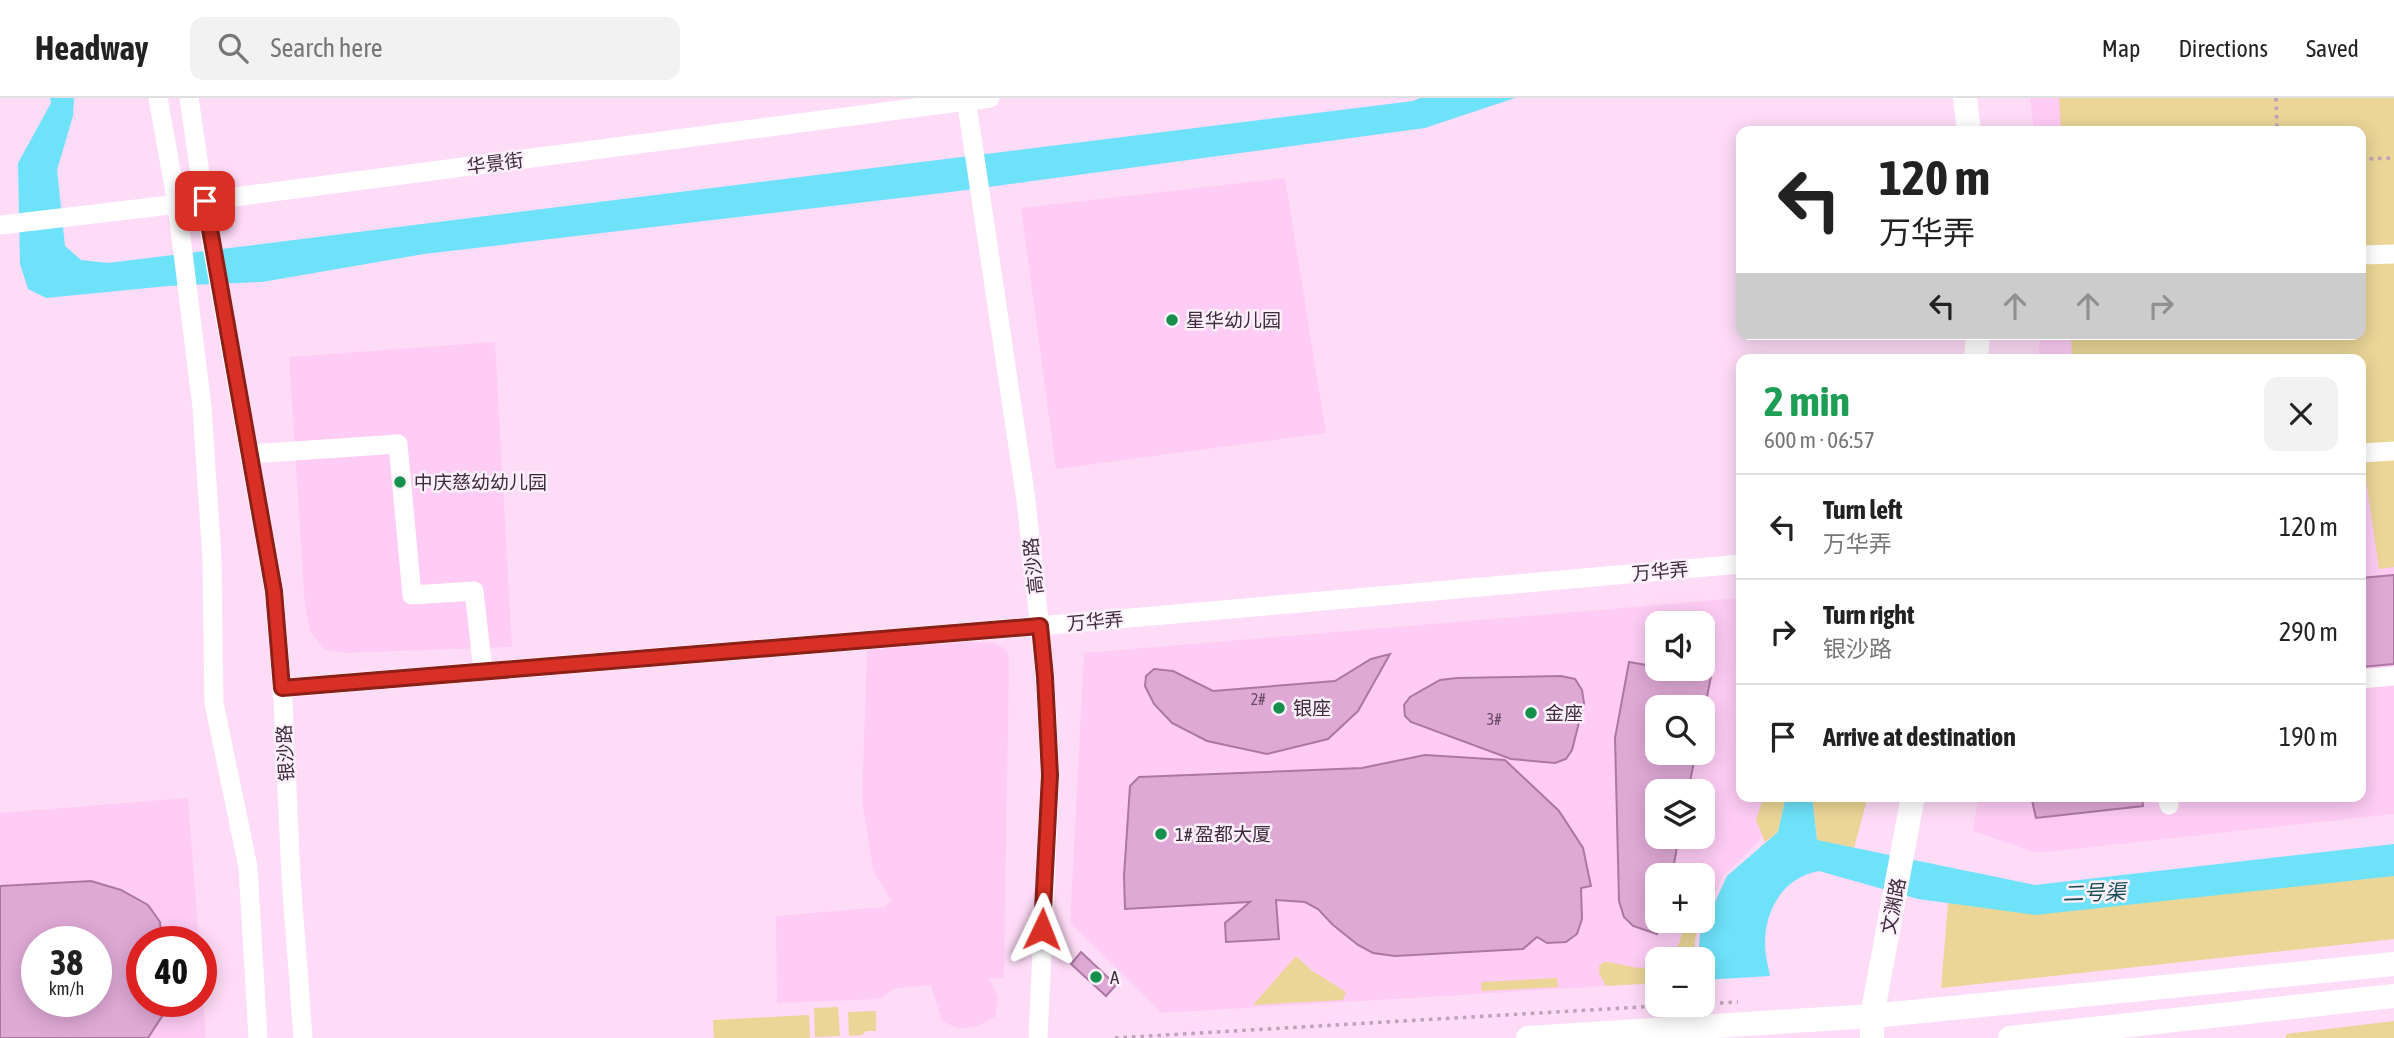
<!DOCTYPE html>
<html lang="en">
<head>
<meta charset="utf-8">
<style>
	:root { --surface:#fff; --page:#f2f2f2; --text:#222; --muted:#767676; --line:#e0e0e0 }
	body { margin:0; font-family:"Asap Condensed","Noto Sans SC",sans-serif; background:var(--page); color:var(--text); height:100vh; display:flex; flex-direction:column; font-size:26px; white-space:nowrap }
	* { box-sizing:border-box; margin:0 }
	p { font-size:23px; color:var(--muted) }
	.icon { flex:none; width:38px; height:38px; fill:none; stroke:currentColor; stroke-width:2; stroke-linecap:round; stroke-linejoin:round }
	.map { position:relative; flex:1; overflow:hidden }
	.side { position:absolute; left:1736px; top:256px; width:630px; height:448px; display:flex; flex-direction:column; background:var(--surface); border-radius:14px; box-shadow:0 4px 18px #0003 }
	.side>* { flex:none }
	.hud { position:absolute; left:1736px; top:28px; width:630px; height:214px; border-radius:14px; box-shadow:0 4px 18px #0003; background:#fff; color:var(--text); overflow:hidden }
	.buttons { position:absolute; left:1645px; top:513px; display:grid; gap:14px }
	.buttons a { display:grid; place-items:center; width:70px; height:70px; border-radius:14px; background:var(--surface); box-shadow:0 4px 18px #0003; font-size:35px }
	.speed { position:absolute; left:21px; top:828px; display:flex; gap:14px; font-size:35px; font-weight:700; text-align:center }
	.speed>* { display:grid; place-content:center; width:91px; height:91px; border-radius:50%; background:var(--surface); box-shadow:0 4px 18px #0003; line-height:1 }
	.speed small { font-size:18px; font-weight:400 }
	.speed .limit { border:10px solid #d22; background:#fff; color:#111 }
	.pin { position:absolute; display:grid; place-items:center; width:60px; height:60px; color:#fff; margin:-30px; border-radius:14px; box-shadow:0 4px 10px #0006 }
	.me { position:absolute; width:77px; margin:-38px; rotate:2deg; stroke-linejoin:round; filter:drop-shadow(0 0 5px #0008) }
	.turn { display:flex; align-items:center; gap:24px; height:147px; padding:0 28px; font-size:32px }
	.turn .icon { width:91px; height:91px; stroke-width:2.5 }
	.turn b { display:block; font-size:49px; line-height:60px }
	.lanes { display:flex; align-items:center; height:66px; padding:0 28px; background:#0003; justify-content:center; gap:35px; direction:ltr }
	.lanes .off { opacity:.35 }
	.round { display:grid; place-items:center; flex:none; width:74px; height:74px; border-radius:14px; background:var(--page) }
	.headline { display:flex; align-items:center; justify-content:space-between; height:119px; padding:0 28px }
	h1 { font-size:42px; font-weight:700; line-height:52px; color:#1e9e55 }
	ul { padding:0; list-style:none }
	li { display:flex; align-items:center; gap:21px; height:105px; padding:0 28px; border-top:2px solid var(--line) }
	li div { flex:1 }
	li b { display:block; font-size:26px }
	li em { font-style:normal }
	header { display:flex; align-items:center; gap:42px; box-sizing:border-box; height:98px; padding:0 35px; background:var(--surface); border-bottom:2px solid var(--line) }
	header strong { font-size:33px }
	nav { display:flex; gap:38px; margin-inline-start:auto; font-size:24px }
	.search { width:490px; height:63px; background:var(--page); display:flex; align-items:center; gap:18px; box-sizing:border-box; padding:0 24px; border-radius:14px; color:var(--muted); font-size:26px }
	.map>svg:first-child { display:block }
	.built { fill:#feccf5; fill-rule:evenodd }
	.green { fill:#ebd697 }
	.water { fill:#6ee2f9 }
	.building { fill:#dfa9d6; stroke:#ac78a3; stroke-width:2; fill-rule:evenodd }
	.lines { fill:none; stroke-linecap:round; stroke-linejoin:round }
	.path { stroke:#bfa1ba; stroke-width:3.5; stroke-dasharray:3.5 5; stroke-linecap:butt }
	.minor { stroke:#fff; stroke-width:19 }
	.major { stroke:#fff; stroke-width:24 }
	.route-casing { stroke:#8d1f18; stroke-width:18 }
	.route { stroke:#d93025; stroke-width:12 }
	.poi-dot { fill:#16914d; stroke:#fcf1fa; stroke-width:2.5 }
	.labels { text-anchor:middle; dominant-baseline:central; stroke-width:5; stroke-linejoin:round; paint-order:stroke }
	.number-label { font-size:16px; fill:#684a63 }
	.street-label { font-size:19px; fill:#402a3d; stroke:#fcf1fa }
	.poi-label { font-size:19px; fill:#402a3d; stroke:#fcf1fa; text-anchor:start }
	.water-label { font-size:21px; font-style:italic; fill:#184c55; stroke:#fcf1fa }
</style>
</head>
<body>
<header>
<strong>Headway</strong>
<div class="search"><svg class="icon" aria-label="search" viewBox="0 0 24 24"><circle cx="10" cy="10" r="6"/><path d="M15 15l6 6"/></svg>Search here</div>
<nav><a>Map</a><a>Directions</a><a>Saved</a></nav>
</header>
<div class="map">
<svg width="2394" height="940" viewBox="0 0 2394 940">
	<rect width="100%" height="100%" fill="#fedbf7"/>
	<!-- built -->
	<path class="built" d="M2030,0H2394V716L2037,755L1973,733L1979,698H2361V261H2038L2040,236H2361V33H2034Z
		M1285,80L1326,335L1056,371L1021,110Z
		M495,244L512,549L343,555L324,551L310,533L305,509L289,259Z
		M1741,500V698H1778L1774,717L1758,744L1723,778L1703,820V777H1657V822L1701,823L1696,834L1693,861H1657V885L1162,915L1070,825L1084,555ZM1657,525H1703V570H1657ZM1657,609H1703V654H1657ZM1657,693H1703V738H1657Z
		M968,544L994,545L1007,552L1009,562L1004,879L989,881L998,899L995,919L975,929L957,930L942,923L931,887L895,890L879,901L777,905L776,818L885,809L891,802L873,772L862,703L867,550Z
		M188,700L199,843L142,844V903H201V872L206,940H0V715ZM37,844H96V903H37Z"/>
	<!-- green -->
	<path class="green" d="M2059,0H2394V153L2361,154V33H2061Z
		M2394,159V348L2361,350V261H2072L2071,236H2361V161Z
		M2394,358V469L2379,471L2363,361Z
		M1764,698H1786L1778,734L1765,744L1756,722Z
		M1812,698H1868L1854,750L1817,742Z
		M2394,769V841L1941,890L1950,781L2033,796Z
		M1688,823H1701L1696,834L1693,861H1666L1679,846L1685,825Z
		M1296,858L1311,872L1346,894L1343,902L1253,907Z
		M1604,864C1622,864 1640,876 1657,866V885L1606,888L1599,875V868Z
		M1557,880L1558,889L1482,893L1481,884Z
		M838,909L840,938L815,939L814,910Z
		M876,913V933H866L862,937L849,938L848,914Z
		M809,917L810,940H714L713,922Z
		M2394,923V940H2286V936Z"/>
	<!-- water -->
	<path class="water" d="M50,0H74L73,18L57,72L65,148L81,162L108,165L1413,3L1420,0H1515L1425,30L951,94L424,156L262,184L168,188L46,200L28,191L20,166L18,65L51,5Z
		M1786,698H1812L1817,742L2035,787L2394,746V778L2035,817L1918,801L1819,773C1784,779 1765,811 1765,845C1765,856 1768,868 1770,878L1703,882V861H1698L1700,837L1727,778L1778,734Z"/>
	<!-- building -->
	<path class="building" d="M2394,477V566L2361,569V480Z
		M1390,556L1358,613L1328,641L1267,656L1207,643L1172,625L1154,606L1145,588L1146,578L1154,571L1173,573L1213,593L1335,583L1371,561Z
		M1629,564L1711,578L1705,609H1657V654H1696L1688,693H1657V738H1679L1672,777H1657V836L1633,828L1624,819L1619,803L1615,640Z
		M1561,578L1575,581L1582,592L1584,605L1572,652L1566,661L1555,665L1511,661L1411,624L1405,618L1404,607L1410,599L1440,582L1457,580Z
		M1425,657L1505,662L1559,713L1583,750L1591,788L1581,790L1582,821L1577,836L1566,844L1547,845L1537,839L1523,851L1395,858L1373,855L1358,847L1333,827L1318,811L1305,804L1276,802L1279,841L1226,844L1225,825L1250,804L1125,811L1124,778L1130,688L1139,679L1362,670Z
		M2031,698H2142L2143,708L2036,720Z
		M91,783L121,792L148,807L160,824L162,844H142V903H172L148,940H0V788ZM37,844H96V903H37Z
		M1081,854L1116,887L1106,898L1071,866Z"/>
	<g class="lines">
		<!-- path -->
		<path class="path" d="M2276,0L2277,33
			M2361,61L2394,60
			M1703,906L1738,904
			M1115,940L1691,906"/>
		<!-- minor -->
		<path class="minor" d="M158,0L177,106L202,309L212,462L214,605L248,769L258,940
			M189,0L204,103L274,493L283,603L291,779L303,940
			M966,0L1026,402L1045,579L1050,677L1038,940
			M0,127L204,103L990,0
			M2361,157L2394,156
			M2361,355L2394,353
			M249,356L398,346L412,497L474,493L483,573
			M2361,581L2394,578
			M282,590L1039,528L1741,466
			M2167,698L2169,707"/>
		<!-- major -->
		<path class="major" d="M1965,0L1969,33
			M1976,261L1978,236
			M1528,940L1872,918L2394,866
			M1872,940V918L1913,698
			M2010,940L2394,898"/>
	</g>
	<g class="lines">
		<!-- route casing -->
		<g class="route-casing">
			<path id="route" d="M205,103L274,493L282,590L1040,528L1045,579L1050,677L1042,831"/>
		</g>
		<!-- route -->
		<use href="#route" class="route"/>
	</g>
	<!-- markers -->
	<g class="poi-dot">
		<circle cx="1172" cy="222" r="7"/>
		<circle cx="400" cy="384" r="7"/>
		<circle cx="1279" cy="610" r="7"/>
		<circle cx="1531" cy="615" r="7"/>
		<circle cx="1161" cy="736" r="7"/>
		<circle cx="1096" cy="879" r="7"/>
	</g>
	<g class="labels">
		<!-- number labels -->
		<g class="number-label">
			<text x="1258" y="601">2#</text>
			<text x="1494" y="621">3#</text>
		</g>
		<!-- street labels -->
		<g class="street-label">
			<text transform="translate(495 65) rotate(-7)">华景街</text>
			<text transform="translate(1033 468) rotate(-96)">高沙路</text>
			<text transform="translate(1660 473) rotate(-5)">万华弄</text>
			<text transform="translate(1095 523) rotate(-5)">万华弄</text>
			<text transform="translate(285 655) rotate(-93)">银沙路</text>
			<text transform="translate(1893 808) rotate(-79)">文渊路</text>
		</g>
		<!-- poi labels -->
		<g class="poi-label">
			<text x="1186" y="222">星华幼儿园</text>
			<text x="414" y="384">中庆慈幼幼儿园</text>
			<text x="1293" y="610">银座</text>
			<text x="1545" y="615">金座</text>
			<text x="1175" y="736">1# 盈都大厦</text>
			<text x="1110" y="879">A</text>
		</g>
		<!-- water labels -->
		<g class="water-label">
			<text transform="translate(2094 794) rotate(-2)">二号渠</text>
		</g>
	</g>
</svg>
<div class="buttons">
<a><svg class="icon" aria-label="sound" viewBox="0 0 24 24"><path d="M4 9h4l5-4v14l-5-4H4zM17 9q2 3 0 6"/></svg></a>
<a><svg class="icon" aria-label="search" viewBox="0 0 24 24"><circle cx="10" cy="10" r="6"/><path d="M15 15l6 6"/></svg></a>
<a><svg class="icon" aria-label="layers" viewBox="0 0 24 24"><path d="M12 4l9 5-9 5-9-5zM3 14l9 5 9-5"/></svg></a>
<a>+</a>
<a>−</a>
</div>
<div class="speed"><div>38<small>km/h</small></div><div class="limit">40</div></div>
<div class="pin" style="left:205px;top:103px;background:#d93025"><svg class="icon" aria-label="arrive" viewBox="0 0 24 24"><path d="M6 21V4h12l-3 4 3 4H6"/></svg></div>
<svg class="me" style="left:1042px;top:831px" viewBox="-20 -20 40 40"><path d="M0-17L14 15 0 8-14 15z" fill="#d93025" stroke="#fff" stroke-width="4"/></svg>
<div class="hud">
<div class="turn"><svg class="icon" aria-label="left" viewBox="0 0 24 24"><path d="M17 20v-9H6M10 6l-5 5 5 5"/></svg><div><b>120 m</b>万华弄</div></div>
<div class="lanes"><svg class="icon" aria-label="left" viewBox="0 0 24 24"><path d="M17 20v-9H6M10 6l-5 5 5 5"/></svg><svg class="icon off" aria-label="ahead" viewBox="0 0 24 24"><path d="M12 20V5M6 11l6-6 6 6"/></svg><svg class="icon off" aria-label="ahead" viewBox="0 0 24 24"><path d="M12 20V5M6 11l6-6 6 6"/></svg><svg class="icon off" aria-label="right" viewBox="0 0 24 24"><path d="M7 20v-9h11M14 6l5 5-5 5"/></svg></div>
</div>
<section class="side">
<div class="headline"><div><h1>2 min</h1><p>600 m · 06:57</p></div><a class="round"><svg class="icon" aria-label="close" viewBox="0 0 24 24"><path d="M6 6l12 12M18 6L6 18"/></svg></a></div>
<ul>
<li><svg class="icon" aria-label="left" viewBox="0 0 24 24"><path d="M17 20v-9H6M10 6l-5 5 5 5"/></svg><div><b>Turn left</b><p>万华弄</p></div><em>120 m</em></li>
<li><svg class="icon" aria-label="right" viewBox="0 0 24 24"><path d="M7 20v-9h11M14 6l5 5-5 5"/></svg><div><b>Turn right</b><p>银沙路</p></div><em>290 m</em></li>
<li><svg class="icon" aria-label="arrive" viewBox="0 0 24 24"><path d="M6 21V4h12l-3 4 3 4H6"/></svg><div><b>Arrive at destination</b></div><em>190 m</em></li>
</ul>
</section>
</div>
</body>
</html>
